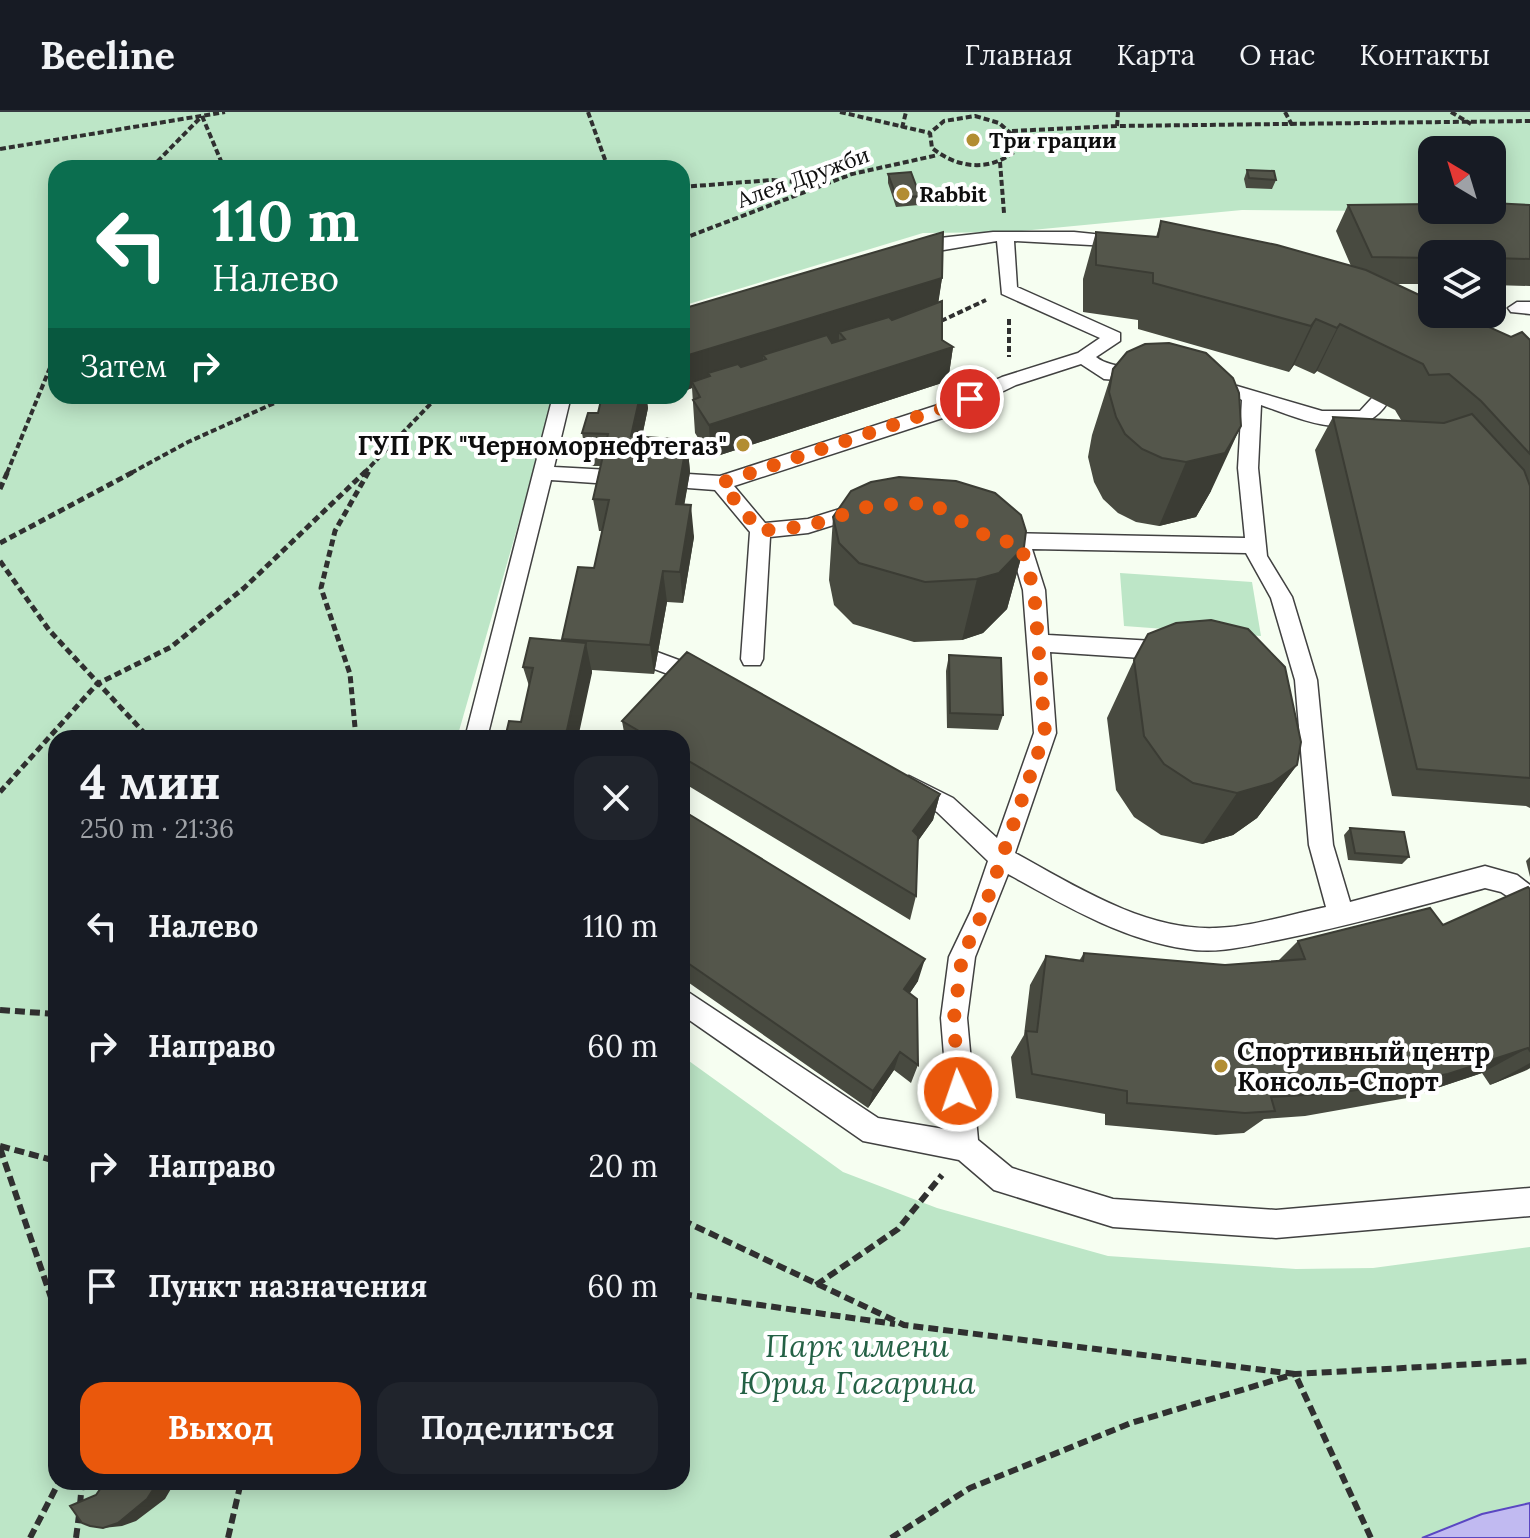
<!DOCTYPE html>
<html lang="ru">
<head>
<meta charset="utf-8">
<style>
	:root { --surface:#171b24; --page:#20242c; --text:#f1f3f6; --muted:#9ea1a6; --line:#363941; --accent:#ea580c }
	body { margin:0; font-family:Lora,serif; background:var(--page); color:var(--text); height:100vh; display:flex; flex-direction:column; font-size:30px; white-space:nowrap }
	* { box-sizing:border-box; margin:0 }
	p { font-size:26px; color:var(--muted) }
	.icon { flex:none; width:44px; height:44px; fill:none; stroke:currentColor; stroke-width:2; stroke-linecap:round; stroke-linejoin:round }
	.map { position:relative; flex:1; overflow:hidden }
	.drawer { position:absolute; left:48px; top:618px; width:642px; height:760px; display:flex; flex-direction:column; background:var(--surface); border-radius:24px; box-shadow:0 4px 20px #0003 }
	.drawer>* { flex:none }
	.guide { position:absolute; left:48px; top:48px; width:642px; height:244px; border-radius:24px; box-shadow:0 4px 20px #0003; background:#0b6e4f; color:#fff; overflow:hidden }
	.needle { width:52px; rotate:322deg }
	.controls { position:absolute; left:1418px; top:24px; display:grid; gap:16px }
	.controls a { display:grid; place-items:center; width:88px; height:88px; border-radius:16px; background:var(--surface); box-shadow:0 4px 20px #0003; font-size:40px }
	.pin { position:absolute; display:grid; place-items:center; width:68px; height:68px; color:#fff; margin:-34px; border:4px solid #fff; border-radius:50%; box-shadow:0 2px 8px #0007 }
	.me { position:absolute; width:88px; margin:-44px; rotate:357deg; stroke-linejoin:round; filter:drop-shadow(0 0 6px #0008) }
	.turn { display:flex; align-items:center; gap:28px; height:168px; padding:0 32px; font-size:36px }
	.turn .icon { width:104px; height:104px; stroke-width:2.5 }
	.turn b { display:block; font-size:56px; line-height:68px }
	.then { display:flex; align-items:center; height:76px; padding:0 32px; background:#0003; gap:16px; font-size:30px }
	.round { display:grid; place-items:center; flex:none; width:84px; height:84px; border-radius:24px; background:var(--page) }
	.head { display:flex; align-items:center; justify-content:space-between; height:136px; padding:0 32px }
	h1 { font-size:48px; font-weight:700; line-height:60px }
	.action { display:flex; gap:16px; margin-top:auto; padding:16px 32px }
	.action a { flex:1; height:92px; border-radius:24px; background:var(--accent); color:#fff; font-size:32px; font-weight:700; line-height:92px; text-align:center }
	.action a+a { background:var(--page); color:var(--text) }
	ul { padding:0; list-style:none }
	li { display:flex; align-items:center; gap:24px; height:120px; padding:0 32px }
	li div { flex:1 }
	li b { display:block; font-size:30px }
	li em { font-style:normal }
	header { display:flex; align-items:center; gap:48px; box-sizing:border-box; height:112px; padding:0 40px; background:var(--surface); border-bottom:2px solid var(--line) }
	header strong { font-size:38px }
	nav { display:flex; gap:44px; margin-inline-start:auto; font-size:28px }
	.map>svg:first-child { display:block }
	.green { fill:#bde6c7; fill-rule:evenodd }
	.water { fill:#c1baf1; stroke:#5a47c2; stroke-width:2 }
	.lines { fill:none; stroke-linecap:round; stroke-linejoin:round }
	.service-casing { stroke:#414141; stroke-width:3 }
	.path-far2 { stroke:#303030; stroke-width:4; stroke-dasharray:6 3; stroke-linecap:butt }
	.path-far1 { stroke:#303030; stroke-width:5; stroke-dasharray:7 4; stroke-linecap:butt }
	.path { stroke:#303030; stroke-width:6; stroke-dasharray:10 5; stroke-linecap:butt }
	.service { fill:#fff; fill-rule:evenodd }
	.wall { fill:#484a40 }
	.shaded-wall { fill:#3b3c34 }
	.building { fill:#54564b; stroke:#3b3c34; stroke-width:2 }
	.route { stroke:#ea580c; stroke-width:14; stroke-dasharray:0 25.2 }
	.poi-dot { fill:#b28d32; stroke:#fff; stroke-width:3 }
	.labels { text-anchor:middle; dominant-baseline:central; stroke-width:8; stroke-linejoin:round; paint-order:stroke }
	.far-poi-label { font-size:22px; font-weight:bold; fill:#0e0e0e; stroke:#fff; text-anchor:start }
	.far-street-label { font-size:22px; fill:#0e0e0e; stroke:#fff }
	.poi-label { font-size:26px; font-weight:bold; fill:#0e0e0e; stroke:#fff; text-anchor:end }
	.near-park-label { font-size:32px; font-style:italic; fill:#246145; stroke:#fff }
</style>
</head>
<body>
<header>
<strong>Beeline</strong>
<nav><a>Главная</a><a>Карта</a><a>О нас</a><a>Контакты</a></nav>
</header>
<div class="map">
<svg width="1530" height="1426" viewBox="0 0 1530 1426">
	<rect width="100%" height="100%" fill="#f6fef1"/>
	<!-- green -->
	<path class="green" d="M0,0H1530V100L1242,98L1012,120L923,121L682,194V56H56V284H555L457,626H56V1370H682V944L843,1060L937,1096L1108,1144L1296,1157L1373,1156L1530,1135V1426H0ZM1432,38H1492V98H1432Z
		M1120,461L1252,470L1261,524L1124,514Z"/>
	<!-- water -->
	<path class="water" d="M1530,1391V1426H1422L1482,1402Z"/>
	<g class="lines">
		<!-- service casing -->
		<g class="service-casing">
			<path id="service" d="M993,120H1074L1133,126L1135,130L1127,135L1014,129L1017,175L1120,221V229L1096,245C1114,259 1140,251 1151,264L1142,270L1104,267L1081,252L1016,273L958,301L734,374L765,411L808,407L865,389L875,396L872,401L808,421L770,425L763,547L760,553H744L741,547L750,420L715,378L688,376L678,369L688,362L720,364L944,291L1002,265L1078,241L1100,226L1002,182L997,129L914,143L906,138L940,126Z
				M1517,190H1530V202L1511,200L1508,196Z
				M1237,274L1322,299H1360L1372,286L1379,284L1388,290C1360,335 1301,307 1261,293L1258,356L1267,444L1292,485L1317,568L1333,733L1350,790L1485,754L1517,763L1530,773V799L1501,780L1485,776C1416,795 1348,814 1278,828C1247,834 1218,842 1187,837C1123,828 1064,793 1008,762L975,845L967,906L978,1028L1012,1056L1113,1087L1276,1098L1530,1076V1104L1276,1126L1113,1115L994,1078L959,1048L863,1029L682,903V876L878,1006L950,1018L941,906L949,845L971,799L988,749L937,700L901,681L897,674L901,667L909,664L953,686L997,726L1034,621L1023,478L1011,437L1000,434L997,429L1007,421L1245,426L1238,356L1242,288L1228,280ZM1032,437L1246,441L1271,486L1295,568L1309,733L1326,795C1291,802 1252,815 1216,816C1145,819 1075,774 1015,741L1056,621L1050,540L1172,548L1180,545L1183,539L1180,533L1172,530L1048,523L1045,478Z
				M553,284H571L554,355L610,358L620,365L610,372L551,368L487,626H465Z
				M657,540L711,560L714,566L711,572L703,575L649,555L646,549L649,543Z"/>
		</g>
		<!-- path-far2 -->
		<path class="path-far2" d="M588,0L608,56
			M840,0L930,21
			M1285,0L1292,13
			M1451,0L1471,12
			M202,4L224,56
			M975,4L999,11L1017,27L1014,40C988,60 957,56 932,36L930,21L944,9Z
			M1117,14L1118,0
			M902,16L906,0
			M1012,19L1117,14L1530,9
			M0,37L225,0
			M1000,50L1004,101
			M151,56L201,5
			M682,75L772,68L820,72
			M682,127L852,62L938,43
			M1009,207V245
			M941,209L986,188
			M7,361L56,241
			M131,361L188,330L290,284
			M364,361L438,284"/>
		<!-- path-far1 -->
		<path class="path-far1" d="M0,377L8,359
			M0,431L135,359
			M0,449L49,518L149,626
			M356,626L350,562L321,476L335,419L369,359
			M0,680L97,572L171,535L244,476L366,359"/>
		<!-- path -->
		<path class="path" d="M0,898L56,902
			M0,1034L56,1049
			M0,1036L56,1200
			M682,1108L904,1213L1295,1262L1371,1426
			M816,1173L898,1117L942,1063
			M682,1182L895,1212
			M80,1393L82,1370
			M30,1426L59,1370
			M76,1426L79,1403
			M228,1426L241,1370
			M891,1426L970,1376L1131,1311L1295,1262L1530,1249"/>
		<!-- service -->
		<use href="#service" class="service"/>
	</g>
	<!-- wall -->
	<path class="wall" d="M1247,58L1276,68L1272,77L1246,76L1244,67Z
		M888,62L920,84L919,93L896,95L888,71Z
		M1348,93H1530V174L1492,173V142H1432V172H1395L1511,225L1530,228V696L1526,694L1392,684L1315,338L1333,305L1401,308L1395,298L1317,259L1314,262L1294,253L1289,260L1138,217V208L1083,200V167L1096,120L1156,125L1161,109L1351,154L1336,119Z
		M942,166L938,190L942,228L953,235L948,269L711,346L695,321L692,276L682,280V197Z
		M1113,257L1211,379L1196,405L1159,414L1136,410L1118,401L1103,387L1094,370L1088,345L1092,323Z
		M599,284H668L647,290L648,296L642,325L687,328L690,360L684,392L694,425L683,491L667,490L654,562L592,558V561L521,610L529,574L523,555L562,529V527L594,456L602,419H599L593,387L600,354H588L582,321L598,301L600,290Z
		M833,405L1024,435L1007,497L983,521L962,528L914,530L853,512L834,493L829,468Z
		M949,543L1003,603L998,618L947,616L946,559Z
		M1134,548L1297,653L1257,706L1233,723L1202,732L1161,723L1134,705L1116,678L1107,606Z
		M622,609L940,682L933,708L918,729L916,784L910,808L682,670V626H625Z
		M682,698L918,869L910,881L918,953L911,971L894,958L868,996L682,866Z
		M1350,716L1409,745L1402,752L1348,748L1344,723Z
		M1530,745V765L1526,749Z
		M1530,777V956L1527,958L1490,973L1482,961L1407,986L1305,1004L1264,1007L1244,1021L1216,1023L1105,1013V1002L1016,986L1011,945L1024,923L1030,873L1046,844L1079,849L1084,841L1225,853L1278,849L1298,829L1443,813Z"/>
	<!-- shaded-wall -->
	<path class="shaded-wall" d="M942,166L937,200L845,227L839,220V231L766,247L763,243V254L710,264L708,261L709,271L692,270V276L682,280V245Z
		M1316,207L1294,253L1289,260L1311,214Z
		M1340,212L1317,259L1314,262L1337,216Z
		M953,235L948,269L711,346L709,313Z
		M640,284H668L647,290L648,296L635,357L631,324Z
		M1241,314L1211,379L1196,405L1159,414L1186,350Z
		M687,328L690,360L679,424L676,392Z
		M691,393L694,425L683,491L680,460Z
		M1024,435L1007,497L983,521L962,528L977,467Z
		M663,459L667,490L654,562L650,533Z
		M586,531L592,561L578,626H561Z
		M1297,653L1257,706L1233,723L1202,732L1237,681Z
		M940,682L933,708L907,744L913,719Z
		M925,847L918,869L898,898L904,877Z
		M1528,936L1482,961L1407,986L1448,962Z
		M900,940L894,958L868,996L873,979Z
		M1530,951V956L1490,973Z
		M158,1370H175L165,1387L136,1409L122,1414L103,1416Z"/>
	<!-- building -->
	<path class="building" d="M1247,58L1274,59L1276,68L1249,66Z
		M911,60L920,84L897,86L888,62Z
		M1492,91L1530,93V147L1492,146V142H1432V146L1372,145L1348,93L1432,92V98H1492Z
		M1161,109L1277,133L1366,158L1432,189V202H1460L1511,225L1522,220L1530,228V342L1481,289L1449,262L1429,263L1423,252L1340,212L1337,216L1316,207L1311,214L1153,171V161L1096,153V120L1158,125Z
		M943,120L942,166L682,245V197Z
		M942,189V228L953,235L709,313L693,288L700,285L692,270L710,264L708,261L738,252L741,255L766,247L763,243L827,223L832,231L845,227L839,220L889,205L892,208Z
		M1169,231L1206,241L1233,266L1239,281L1241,314L1225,341L1186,350L1162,346L1142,337L1125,322L1116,305L1109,280L1113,257L1127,240L1145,232Z
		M602,284H640L631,324L687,328L676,392L691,393L680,460L663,459L650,533L562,527L578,455L594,456L609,388L593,387L608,322L582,321L588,301H598Z
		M1472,302L1524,358L1530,374V666L1417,657L1333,305L1444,311Z
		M899,365L956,369L995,381L1021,403L1026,419L1024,435L999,461L977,467L925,470L859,451L839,431L833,405L851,379L871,370Z
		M1211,508L1248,517L1285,555L1301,630L1297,653L1272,671L1237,681L1193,671L1164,652L1144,624L1134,548L1148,522L1176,511Z
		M530,526L586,531L567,618L561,624L564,626H505L509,609L521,610L533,556L523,555Z
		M687,540L940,682L913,719L918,724L916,784L682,645V626H651L622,609Z
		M949,543L1001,546L1003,603L950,601Z
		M682,698L925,847L904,877L917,887L918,953L900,940L873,979L682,847Z
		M1350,716L1404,720L1409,745L1355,741Z
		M1528,775L1530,777V939L1528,936L1448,962L1339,981L1271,985L1275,999L1245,1001L1127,991V979L1032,962L1026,919L1037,920L1046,844L1083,849L1084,841L1225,853L1305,847L1298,829L1430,796L1443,813Z
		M105,1370H158L147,1387L118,1411L103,1416L90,1414L82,1411L70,1394L96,1383Z"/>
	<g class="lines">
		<!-- route -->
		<path class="route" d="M958,979L954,906L962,845L983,800L1045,621L1034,478L1020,431L993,428L931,391L873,393L808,414L760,419L721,371L970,287"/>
	</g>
	<!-- markers -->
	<g class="poi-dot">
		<circle cx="973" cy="28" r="8"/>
		<circle cx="903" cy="82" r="8"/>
		<circle cx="743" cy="333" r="8"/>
		<circle cx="1221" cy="954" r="8"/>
	</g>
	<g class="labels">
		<!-- far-poi labels -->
		<g class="far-poi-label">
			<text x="989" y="28">Три грации</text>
			<text x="919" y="82">Rabbit</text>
		</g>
		<!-- far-street labels -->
		<g class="far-street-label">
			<text transform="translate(803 65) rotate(-20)">Алея Дружби</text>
		</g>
		<!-- poi labels -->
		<g class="poi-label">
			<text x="727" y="333">ГУП РК "Черноморнефтегаз"</text>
			<text x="1237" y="939" text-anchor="start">Спортивный центр<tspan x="1237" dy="30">Консоль-Спорт</tspan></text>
		</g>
		<!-- near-park labels -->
		<g class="near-park-label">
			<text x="857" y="1233">Парк имени<tspan x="857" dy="37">Юрия Гагарина</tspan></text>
		</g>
	</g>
</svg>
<div class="controls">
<a><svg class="needle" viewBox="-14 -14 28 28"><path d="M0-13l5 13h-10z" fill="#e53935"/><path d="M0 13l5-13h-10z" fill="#9ea1a6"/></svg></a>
<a><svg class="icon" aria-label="layers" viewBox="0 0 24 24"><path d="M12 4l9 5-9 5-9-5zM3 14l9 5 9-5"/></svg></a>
</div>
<div class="pin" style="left:970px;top:287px;background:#d93025"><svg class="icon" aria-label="arrive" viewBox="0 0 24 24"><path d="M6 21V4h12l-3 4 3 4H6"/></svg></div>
<svg class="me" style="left:958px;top:979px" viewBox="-20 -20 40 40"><circle r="17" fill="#ea580c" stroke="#fff" stroke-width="3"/><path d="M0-11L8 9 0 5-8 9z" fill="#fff"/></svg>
<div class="guide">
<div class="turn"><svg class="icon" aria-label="left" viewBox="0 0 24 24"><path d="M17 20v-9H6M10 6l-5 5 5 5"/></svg><div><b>110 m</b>Налево</div></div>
<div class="then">Затем<svg class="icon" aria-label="right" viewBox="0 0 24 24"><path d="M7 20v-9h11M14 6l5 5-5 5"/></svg></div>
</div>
<section class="drawer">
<div class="head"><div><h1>4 мин</h1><p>250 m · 21:36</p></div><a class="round"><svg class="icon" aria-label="close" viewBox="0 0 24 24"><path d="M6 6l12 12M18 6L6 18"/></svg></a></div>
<ul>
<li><svg class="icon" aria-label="left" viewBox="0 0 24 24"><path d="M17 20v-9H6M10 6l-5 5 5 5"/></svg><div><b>Налево</b></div><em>110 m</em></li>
<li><svg class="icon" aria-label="right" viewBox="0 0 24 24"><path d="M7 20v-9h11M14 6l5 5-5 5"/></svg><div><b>Направо</b></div><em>60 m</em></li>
<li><svg class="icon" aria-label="right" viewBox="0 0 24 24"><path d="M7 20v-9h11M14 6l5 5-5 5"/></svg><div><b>Направо</b></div><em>20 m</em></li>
<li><svg class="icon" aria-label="arrive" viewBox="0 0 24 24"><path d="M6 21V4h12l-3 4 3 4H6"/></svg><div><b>Пункт назначения</b></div><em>60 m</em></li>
</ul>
<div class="action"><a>Выход</a><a>Поделиться</a></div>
</section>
</div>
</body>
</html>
